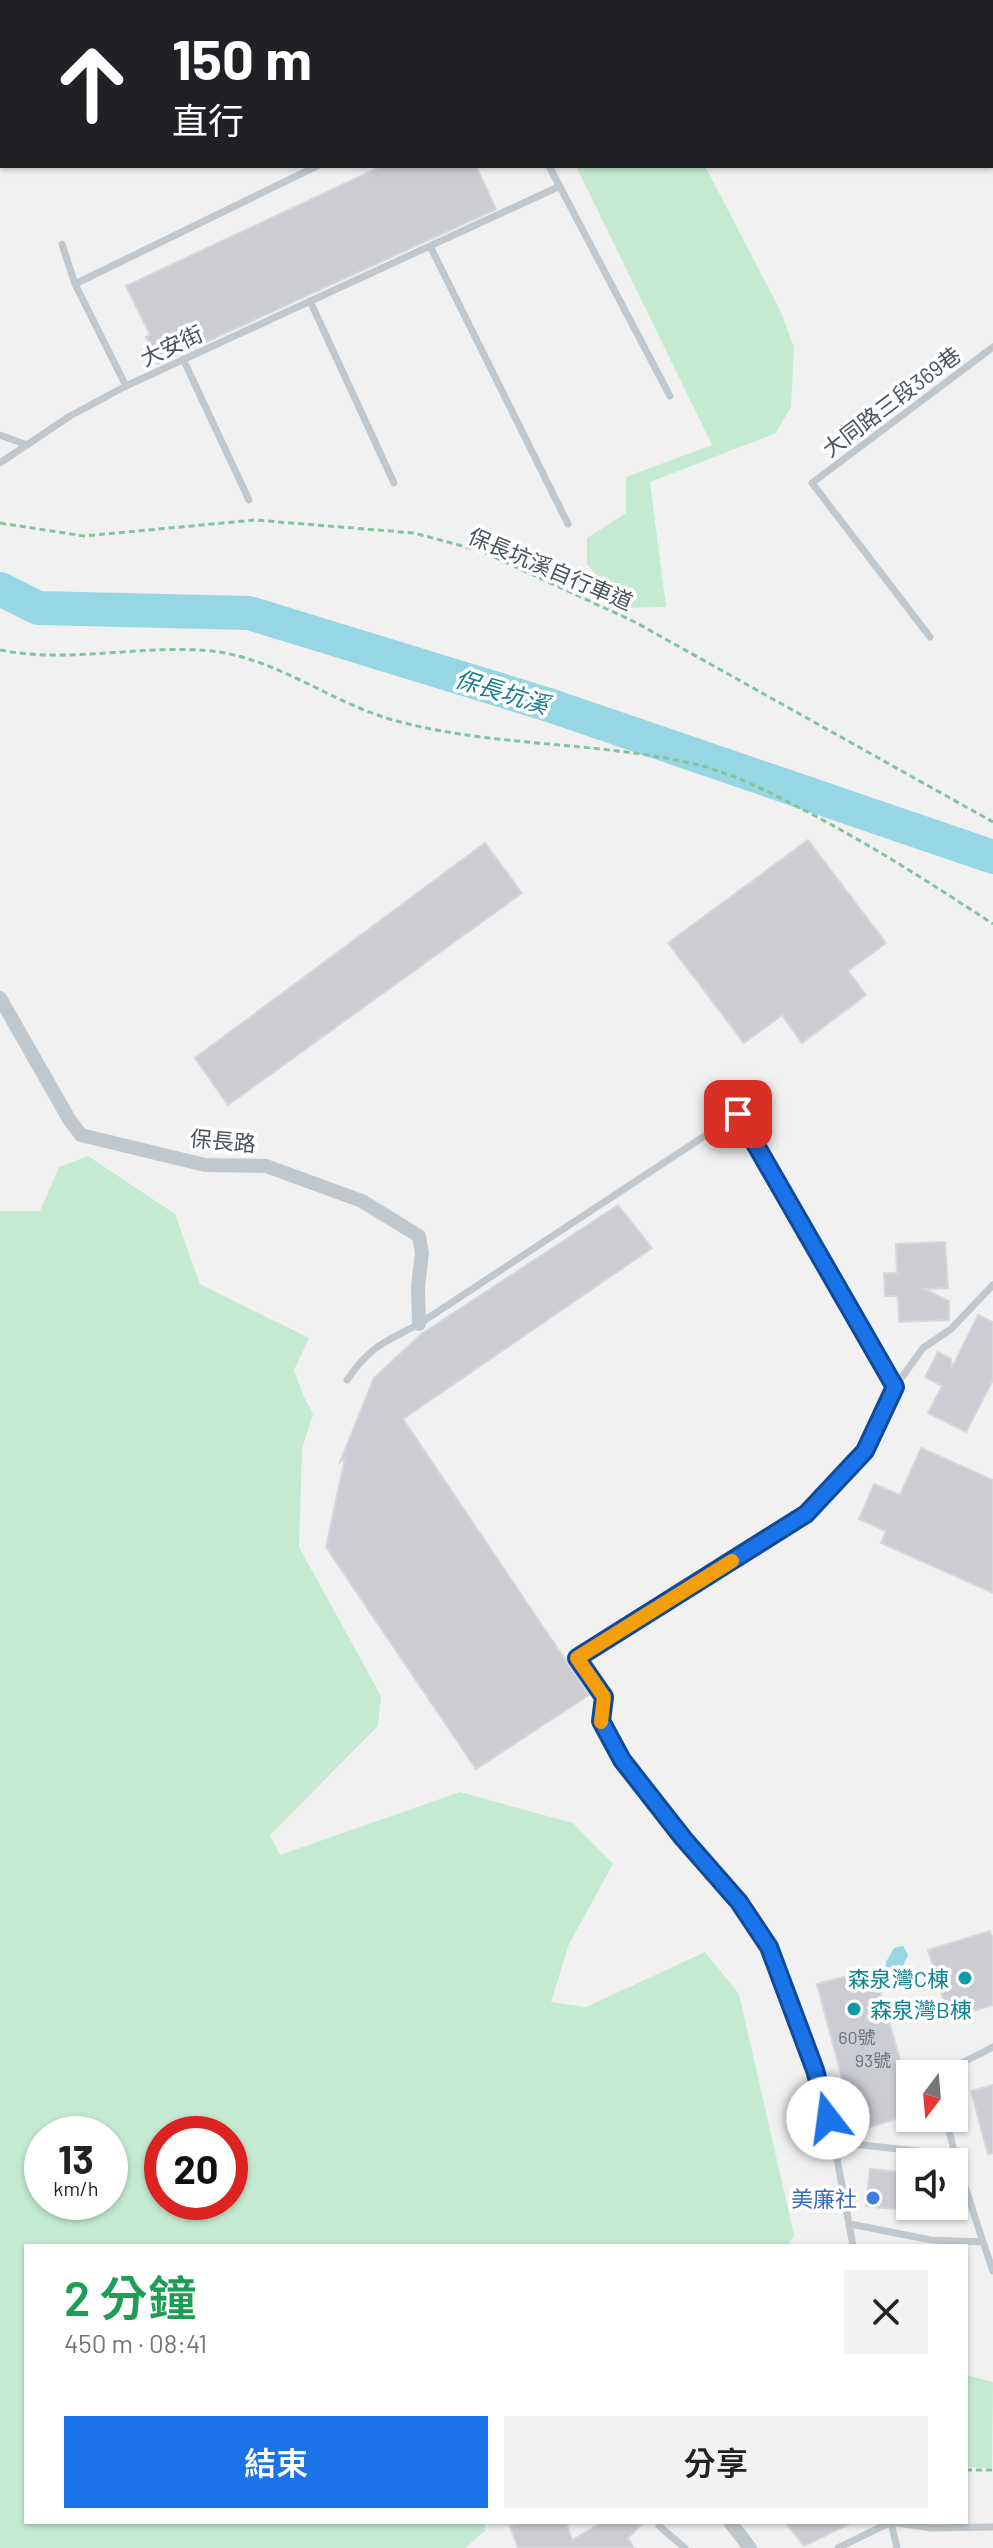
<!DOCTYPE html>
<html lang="zh-TW">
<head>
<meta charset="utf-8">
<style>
	:root { --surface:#fff; --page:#f2f2f2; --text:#222; --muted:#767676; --accent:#1a73e8 }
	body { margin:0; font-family:Barlow,"Noto Sans TC",sans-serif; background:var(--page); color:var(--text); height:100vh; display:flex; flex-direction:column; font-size:30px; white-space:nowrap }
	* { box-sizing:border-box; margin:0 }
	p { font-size:26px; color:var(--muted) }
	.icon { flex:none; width:44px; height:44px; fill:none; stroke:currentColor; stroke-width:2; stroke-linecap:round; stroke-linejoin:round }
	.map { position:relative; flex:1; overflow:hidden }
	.sheet { position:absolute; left:24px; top:2244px; width:944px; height:280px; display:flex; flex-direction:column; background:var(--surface); border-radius:0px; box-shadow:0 2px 6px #0004 }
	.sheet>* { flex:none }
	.banner { position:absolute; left:0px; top:0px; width:994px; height:168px; box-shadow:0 2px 6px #0004; background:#202124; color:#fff; overflow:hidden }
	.needle { width:52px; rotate:196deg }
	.tools { position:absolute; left:896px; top:2060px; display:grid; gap:16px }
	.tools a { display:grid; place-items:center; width:72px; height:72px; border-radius:0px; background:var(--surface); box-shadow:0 2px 6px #0004; font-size:40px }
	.speed { position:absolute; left:24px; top:2116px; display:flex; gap:16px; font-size:40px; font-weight:700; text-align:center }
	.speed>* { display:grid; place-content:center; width:104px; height:104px; border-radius:50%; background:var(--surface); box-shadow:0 2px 6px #0004; line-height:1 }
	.speed small { font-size:20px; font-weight:400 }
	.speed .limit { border:12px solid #d22; background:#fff; color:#111 }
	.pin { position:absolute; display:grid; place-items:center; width:68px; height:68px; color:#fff; margin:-34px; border-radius:16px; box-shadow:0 4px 12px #0006 }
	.me { position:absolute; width:88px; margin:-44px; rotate:345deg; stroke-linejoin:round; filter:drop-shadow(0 0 6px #0008) }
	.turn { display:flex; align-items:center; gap:28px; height:168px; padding:0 40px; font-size:36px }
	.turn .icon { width:104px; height:104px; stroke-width:2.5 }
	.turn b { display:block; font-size:56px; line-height:68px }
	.round { display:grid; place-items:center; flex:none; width:84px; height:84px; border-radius:0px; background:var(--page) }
	.summary { display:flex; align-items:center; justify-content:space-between; height:136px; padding:0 40px }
	h1 { font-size:48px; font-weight:600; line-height:60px; color:#1e9e55 }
	.cta { display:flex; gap:16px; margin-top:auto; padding:16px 40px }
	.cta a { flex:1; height:92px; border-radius:0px; background:var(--accent); color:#fff; font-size:32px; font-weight:600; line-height:92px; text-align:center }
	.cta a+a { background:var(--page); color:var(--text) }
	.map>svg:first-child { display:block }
	.green { fill:#c4ebd1; fill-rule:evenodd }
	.water { fill:#96d7e3 }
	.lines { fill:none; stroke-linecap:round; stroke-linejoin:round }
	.river { stroke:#96d7e3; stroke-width:34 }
	.building { fill:#cbcdd2; stroke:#d5d7db; stroke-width:2 }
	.path { stroke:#80c59f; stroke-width:3; stroke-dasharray:6 4; stroke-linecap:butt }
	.service { stroke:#c0c8cd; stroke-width:7 }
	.minor { stroke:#c0c8cd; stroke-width:14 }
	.primary { stroke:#b3c1cc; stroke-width:24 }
	.route-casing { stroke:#114b97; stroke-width:20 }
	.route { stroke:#1a73e8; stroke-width:14 }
	.slow { stroke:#f59e0b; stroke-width:14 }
	.culture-dot { fill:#0f9aa8; stroke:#fff; stroke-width:3 }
	.shop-dot { fill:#3f7fe0; stroke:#fff; stroke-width:3 }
	.labels { text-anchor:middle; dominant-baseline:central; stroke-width:7; stroke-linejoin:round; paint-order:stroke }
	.number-label { font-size:18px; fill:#6a727a }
	.street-label { font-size:22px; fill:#4a545c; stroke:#fff }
	.culture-label { font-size:22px; fill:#0d838f; stroke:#fff; text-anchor:end }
	.shop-label { font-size:22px; fill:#366cbe; stroke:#fff; text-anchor:end }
	.water-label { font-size:24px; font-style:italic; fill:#1b7d8f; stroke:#fff }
</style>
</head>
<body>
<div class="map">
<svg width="993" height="2548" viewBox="0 0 993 2548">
	<rect width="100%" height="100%" fill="#f2f1f1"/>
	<!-- green -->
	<path class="green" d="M576,166H705L780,310L794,347L791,407L776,433L650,482L666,607L625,608L587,564V538L626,513V477L712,445Z
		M88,1156L175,1214L200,1284L309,1338L294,1370L304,1397L313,1414L302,1449L299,1547L381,1696L378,1726L270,1835L280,1855L460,1792L573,1823L613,1864L569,1944L551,2002L586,2007L705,1952L739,1994L794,2235L788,2246H26V2522H485V2531L465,2548H0V1211H40L59,1167ZM42,2134H110V2202H42ZM162,2134H230V2202H162Z
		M966,2375L993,2382L992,2468L966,2467Z"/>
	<!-- water -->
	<path class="water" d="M903,1946L908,1955L902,1968L903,1979L894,1986L887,1983L886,1962L894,1948Z"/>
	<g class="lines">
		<!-- river -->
		<path class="river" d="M0,589L38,608L249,613L549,705L993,857"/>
	</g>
	<!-- building -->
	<path class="building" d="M382,166H476L496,209L158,364L146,337L150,335L126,286Z
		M808,840L886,943L848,971L866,995L802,1043L782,1015L744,1043L668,943Z
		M485,843L522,893L228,1105L195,1058Z
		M618,1205L652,1248L403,1419L589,1695L476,1769L326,1547L345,1458L340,1462L374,1378L420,1335Z
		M945,1242L948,1288L925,1289L949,1301V1320L899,1322L898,1296H885L884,1273H897L896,1244Z
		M978,1315L993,1322V1380L966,1432L928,1413L942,1386L925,1377L938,1352L951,1359L952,1368Z
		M921,1448L993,1480V1593L881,1543L886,1531L859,1519L874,1484L900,1495Z
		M990,1931L993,1940V2005L949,2018L928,1950Z
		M874,1969L910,2095V2115L856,2131L817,1984Z
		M993,2085V2153L988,2154L971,2091Z
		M870,2169L910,2173V2211L866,2206Z
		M520,2522H566L572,2540L603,2522H644L628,2538L634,2548H518L510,2526Z
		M785,2522H853L804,2546Z"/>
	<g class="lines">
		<!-- path -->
		<path class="path" d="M0,523L84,536L255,520L414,533L481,551L635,622L993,822
			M0,650C70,664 141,644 211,651C278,658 332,704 397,721C493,747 593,741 690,763C727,771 763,789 796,806C865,841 929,882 993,924
			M966,2470H993"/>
		<!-- service -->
		<path class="service" d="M137,0L138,2
			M300,0L301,2
			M350,0L351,2
			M478,2V0
			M549,166L670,396
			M62,244L75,284L126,386
			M430,246L568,524
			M75,284L317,166
			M310,301L394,483
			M183,359L249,500
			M0,435L27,445
			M0,463L70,416L126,386L558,187
			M930,637L812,483L993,347
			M347,1380C369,1347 385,1342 419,1324L738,1114L895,1387
			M950,2074L954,2067L993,2047
			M834,2142L955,2155L946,2118
			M955,2155L983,2242
			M850,2224L931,2240L983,2242L993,2271
			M853,2246L834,2142L815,2070L769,1947L739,1902L683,1838L622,1760L601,1721L604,1697L577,1658L806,1514L865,1451L895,1387L923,1348L951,1329L993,1285
			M891,2522L897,2548
			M659,2526L685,2548
			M838,2548L891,2522L931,2528L993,2527"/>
		<!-- minor -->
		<path class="minor" d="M0,998L69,1119L81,1135L205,1165L266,1166L362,1201L419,1236L422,1253L418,1287L419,1324
			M730,2522L750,2548"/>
		<!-- primary -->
		<path class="primary" d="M956,0L958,2
			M987,0L988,2
			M992,48L993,49"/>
	</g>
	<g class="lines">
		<!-- route casing -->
		<g class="route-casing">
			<path id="route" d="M738,1114L895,1387L865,1451L806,1514L577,1658L604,1697L601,1721L622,1760L683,1838L739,1902L769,1947L815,2070L828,2118"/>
		</g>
		<!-- route -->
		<use href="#route" class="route"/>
		<!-- slow -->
		<path class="slow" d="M601,1722L604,1697L577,1658L732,1561"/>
	</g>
	<!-- markers -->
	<g class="culture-dot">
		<circle cx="965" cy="1978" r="8"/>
		<circle cx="854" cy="2009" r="8"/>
	</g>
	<circle class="shop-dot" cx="873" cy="2198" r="8"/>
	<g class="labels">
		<!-- number labels -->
		<g class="number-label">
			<text x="857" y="2037">60號</text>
			<text x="873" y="2060">93號</text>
		</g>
		<!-- street labels -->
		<g class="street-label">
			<text transform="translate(171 345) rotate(-25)">大安街</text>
			<text transform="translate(891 401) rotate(-37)">大同路三段369巷</text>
			<text transform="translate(551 568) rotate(23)">保長坑溪自行車道</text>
			<text transform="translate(223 1140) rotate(5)">保長路</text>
		</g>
		<!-- culture labels -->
		<g class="culture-label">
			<text x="949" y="1978">森泉灣C棟</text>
			<text x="870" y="2009" text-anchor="start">森泉灣B棟</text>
		</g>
		<!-- shop labels -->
		<g class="shop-label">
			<text x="857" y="2198">美廉社</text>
		</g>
		<!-- water labels -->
		<g class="water-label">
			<text transform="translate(502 691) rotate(17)">保長坑溪</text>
		</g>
	</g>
</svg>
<div class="tools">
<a><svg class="needle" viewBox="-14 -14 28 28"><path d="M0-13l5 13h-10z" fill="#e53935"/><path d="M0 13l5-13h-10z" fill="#767676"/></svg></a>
<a><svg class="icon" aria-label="sound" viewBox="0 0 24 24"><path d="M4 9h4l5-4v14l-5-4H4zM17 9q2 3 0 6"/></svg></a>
</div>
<div class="speed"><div>13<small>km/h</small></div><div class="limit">20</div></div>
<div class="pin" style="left:738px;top:1114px;background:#d93025"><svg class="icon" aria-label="arrive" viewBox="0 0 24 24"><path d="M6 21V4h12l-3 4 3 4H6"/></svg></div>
<svg class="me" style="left:828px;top:2118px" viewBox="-20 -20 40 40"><circle r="19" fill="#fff"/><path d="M0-13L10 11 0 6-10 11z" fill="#1a73e8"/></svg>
<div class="banner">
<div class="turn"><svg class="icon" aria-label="ahead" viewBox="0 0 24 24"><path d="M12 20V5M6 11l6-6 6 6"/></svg><div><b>150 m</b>直行</div></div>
</div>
<section class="sheet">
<div class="summary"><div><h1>2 分鐘</h1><p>450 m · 08:41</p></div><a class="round"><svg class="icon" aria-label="close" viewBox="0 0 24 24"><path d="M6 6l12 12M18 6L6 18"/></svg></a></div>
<div class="cta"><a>結束</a><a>分享</a></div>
</section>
</div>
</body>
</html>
